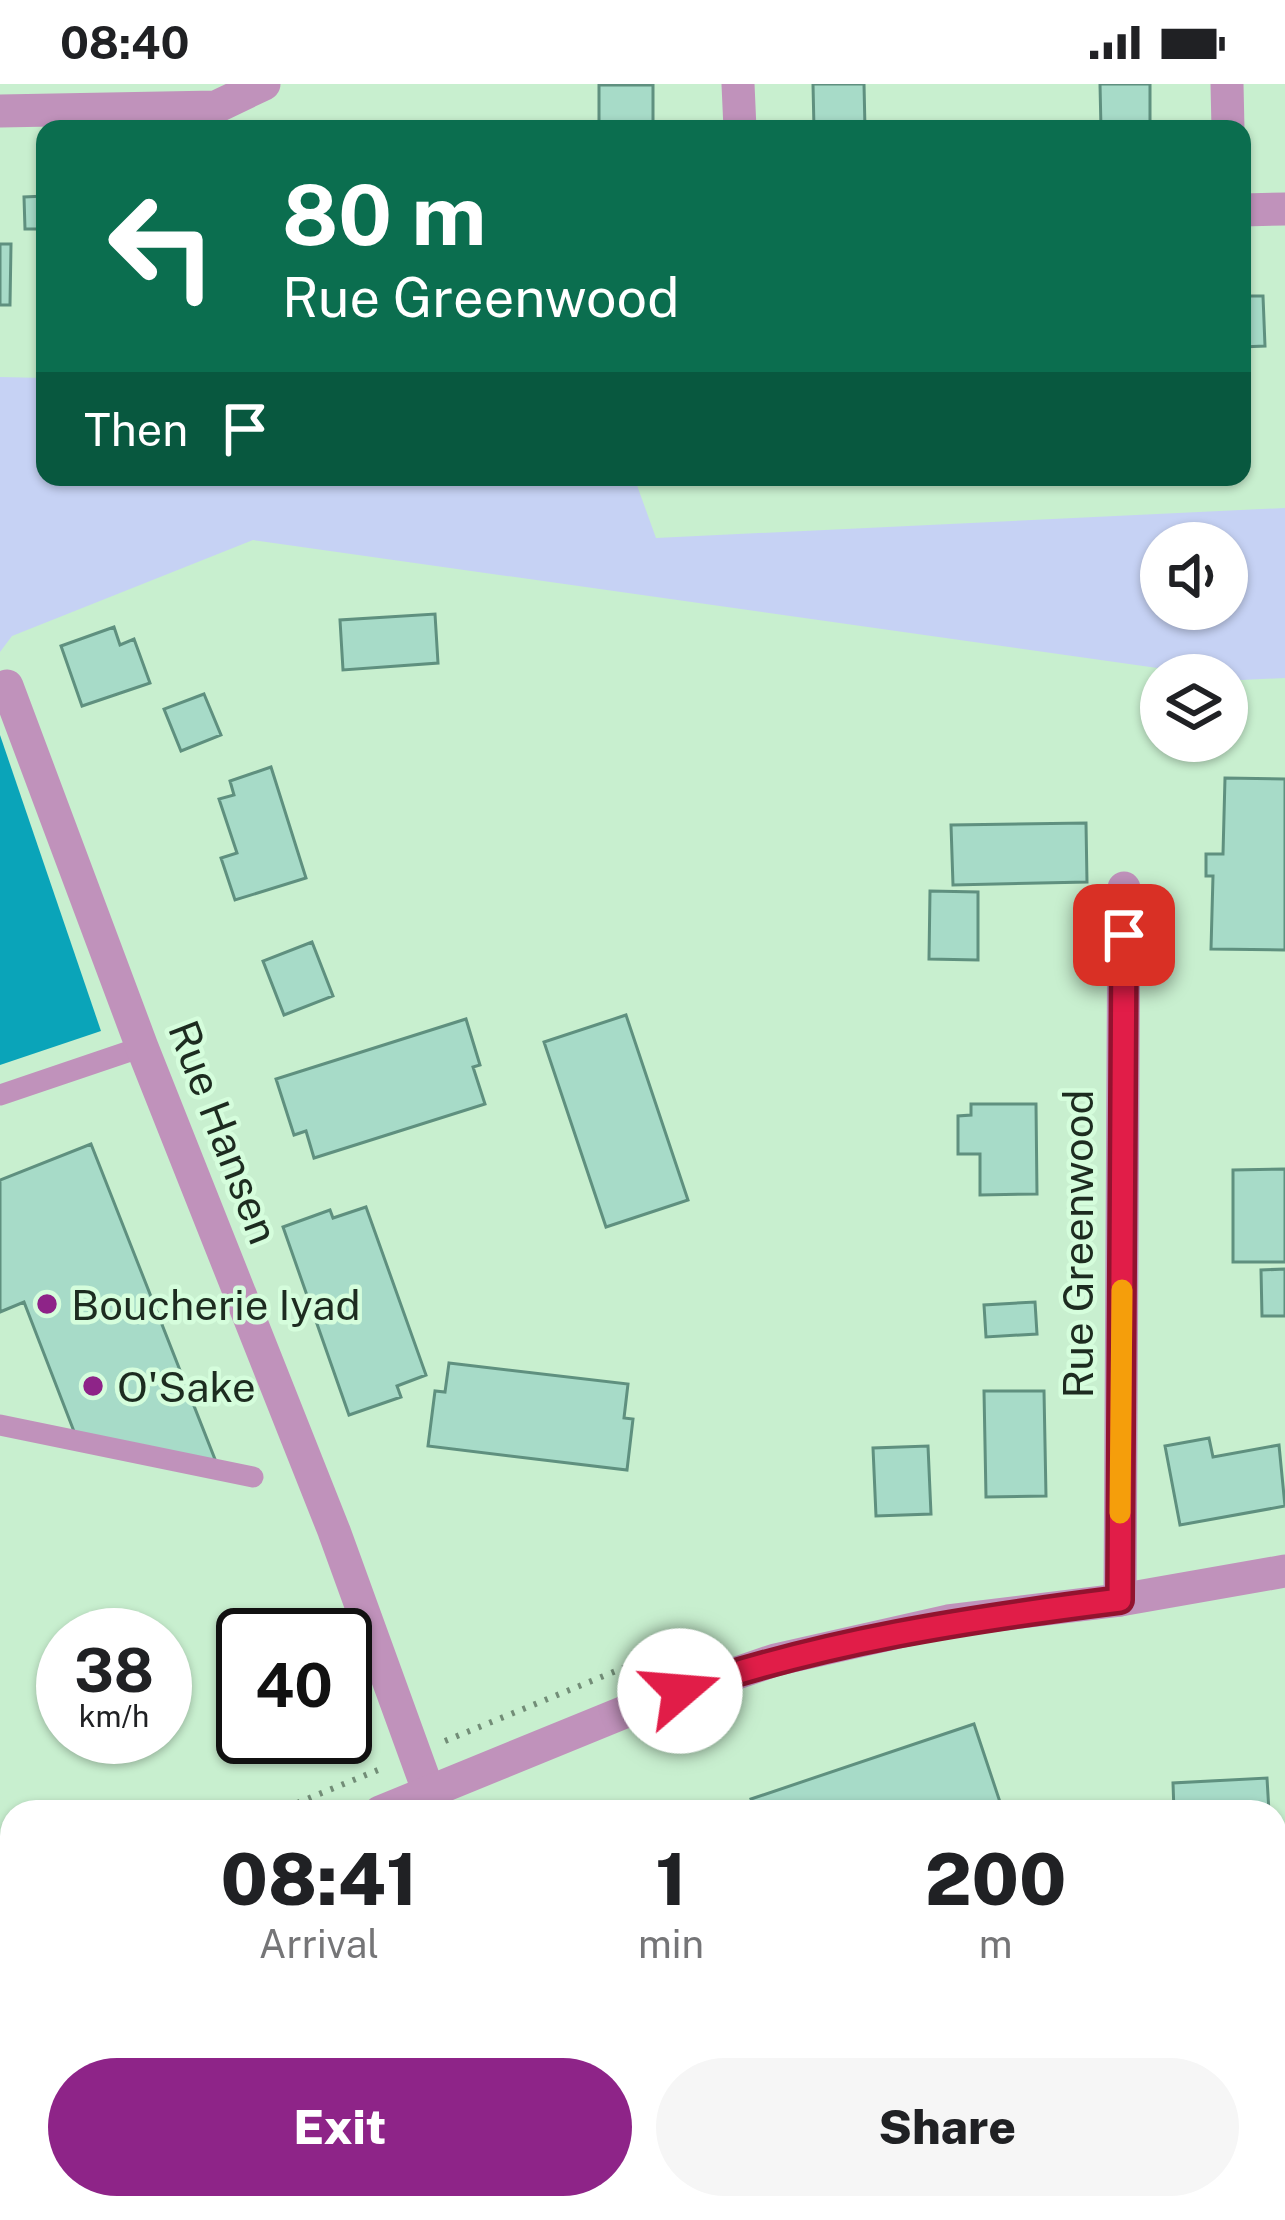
<!DOCTYPE html>
<html lang="en">
<head>
<meta charset="utf-8">
<style>
	:root { --surface:#fff; --page:#f6f6f6; --text:#202124; --muted:#757577; --accent:#8e2488 }
	body { margin:0; font-family:"Public Sans",sans-serif; background:var(--page); color:var(--text); height:100vh; display:flex; flex-direction:column; font-size:45px; white-space:nowrap }
	* { box-sizing:border-box; margin:0 }
	p { font-size:39px; color:var(--muted) }
	.icon { flex:none; width:66px; height:66px; fill:none; stroke:currentColor; stroke-width:2; stroke-linecap:round; stroke-linejoin:round }
	.map { position:relative; flex:1; overflow:hidden }
	.drawer { position:absolute; left:0px; top:1716px; width:1287px; height:420px; display:flex; flex-direction:column; background:var(--surface); border-radius:36px 36px 0 0; box-shadow:0 3px 9px #0004 }
	.drawer>* { flex:none }
	.hud { position:absolute; left:36px; top:36px; width:1215px; height:366px; border-radius:24px; box-shadow:0 3px 9px #0004; background:#0b6e4f; color:#fff; overflow:hidden }
	.tools { position:absolute; left:1140px; top:438px; display:grid; gap:24px }
	.tools a { display:grid; place-items:center; width:108px; height:108px; border-radius:50%; background:var(--surface); box-shadow:0 3px 9px #0004; font-size:60px }
	.speed { position:absolute; left:36px; top:1524px; display:flex; gap:24px; font-size:60px; font-weight:700; text-align:center }
	.speed>* { display:grid; place-content:center; width:156px; height:156px; border-radius:50%; background:var(--surface); box-shadow:0 3px 9px #0004; line-height:1 }
	.speed small { font-size:30px; font-weight:400 }
	.speed .limit { border:6px solid #111; border-radius:18px; background:#fff; color:#111 }
	.pin { position:absolute; display:grid; place-items:center; width:102px; height:102px; color:#fff; margin:-51px; border-radius:24px; box-shadow:0 6px 18px #0006 }
	.me { position:absolute; width:132px; margin:-66px; rotate:72deg; stroke-linejoin:round; filter:drop-shadow(0 0 9px #0008) }
	.turn { display:flex; align-items:center; gap:42px; height:252px; padding:0 48px; font-size:54px }
	.turn .icon { width:156px; height:156px; stroke-width:2.5 }
	.turn b { display:block; font-size:84px; line-height:102px }
	.then { display:flex; align-items:center; height:114px; padding:0 48px; background:#0003; gap:24px; font-size:45px }
	.eta { display:flex; justify-content:space-evenly; align-items:center; height:204px; text-align:center }
	.eta b { font-size:72px; font-weight:800; line-height:84px }
	.cta { display:flex; gap:24px; margin-top:auto; padding:24px 48px }
	.cta a { flex:1; height:138px; border-radius:72px; background:var(--accent); color:#fff; font-size:48px; font-weight:800; line-height:138px; text-align:center }
	.cta a+a { background:var(--page); color:var(--text) }
	.status { display:flex; justify-content:space-between; align-items:center; height:84px; padding:0 60px; background:var(--surface); direction:ltr }
	.status svg { height:33px; fill:currentColor }
	.map>svg:first-child { display:block }
	.green { fill:#c6d2f4; fill-rule:evenodd }
	.water { fill:#0aa4b9 }
	.building { fill:#a7dbc8; stroke:#5f907f; stroke-width:3 }
	.lines { fill:none; stroke-linecap:round; stroke-linejoin:round }
	.path { stroke:#728d77; stroke-width:6; stroke-dasharray:3 9; stroke-linecap:butt }
	.service { stroke:#c092bb; stroke-width:21 }
	.minor { stroke:#c092bb; stroke-width:33 }
	.tertiary { stroke:#c092bb; stroke-width:33 }
	.secondary { stroke:#ac69a6; stroke-width:33 }
	.route-casing { stroke:#92132f; stroke-width:30 }
	.route { stroke:#e11d48; stroke-width:21 }
	.slow { stroke:#f59e0b; stroke-width:21 }
	.poi-dot { fill:#8e2488; stroke:#d5fddc; stroke-width:4.5 }
	.labels { text-anchor:middle; dominant-baseline:central; stroke-width:9; stroke-linejoin:round; paint-order:stroke }
	.street-label { font-size:42px; fill:#1d2c20; stroke:#d5fddc }
	.poi-label { font-size:42px; fill:#1d2c20; stroke:#d5fddc; text-anchor:start }
</style>
</head>
<body>
<div class="status"><b>08:40</b><svg viewBox="0 0 49 12"><path d="M0 12V9h3v3zM5 12V6h3v6zM10 12V3h3v9zM15 12V0h3v12zM26 1h20v11H26zM47 4h2v5h-2z"/></svg></div>
<div class="map">
<svg width="1285" height="2136" viewBox="0 0 1285 2136">
	<rect width="100%" height="100%" fill="#c8efcf"/>
	<!-- green -->
	<path class="green" d="M0,293L45,294V393H634L656,454L1285,424V594L1242,596L253,456L12,552L0,568ZM1161,459H1227V525H1161Z"/>
	<!-- water -->
	<path class="water" d="M0,651L101,947L0,981Z"/>
	<!-- building -->
	<path class="building" d="M813,0H864L865,45H814Z
		M1100,0H1150V45H1101Z
		M599,1H653V45H599Z
		M45,112V169H44L43,145H25L24,113Z
		M0,160H11L10,221H0Z
		M1242,212H1263L1265,262L1242,263Z
		M435,530L438,579L343,586L340,536Z
		M114,543L120,561L134,555L150,599L82,622L61,562Z
		M204,610L221,651L181,667L164,625Z
		M271,683L306,794L235,816L221,774L237,769L219,715L234,711L230,697Z
		M1225,694L1285,695V866L1211,865L1213,792H1206V770H1223Z
		M1086,739L1087,798L953,801L951,741Z
		M930,807L978,808V876L929,875Z
		M312,858L333,912L284,931L263,877Z
		M626,931L688,1116L606,1143L544,958Z
		M466,935L480,981L473,983L485,1020L314,1074L306,1047L294,1051L276,995Z
		M971,1020H1036L1037,1110L980,1111V1070H958V1032L971,1031Z
		M91,1060L218,1383L75,1350L24,1218L0,1228V1096Z
		M1285,1085V1178H1233V1086Z
		M366,1123L426,1291L397,1302L401,1313L349,1331L283,1143L330,1126L333,1134Z
		M1285,1185V1232H1262L1261,1186Z
		M1035,1218L1037,1250L986,1253L984,1221Z
		M449,1279L628,1300L624,1334L633,1335L627,1386L428,1362L435,1307L445,1308Z
		M984,1307H1044L1046,1412L986,1413Z
		M1209,1354L1213,1373L1279,1361L1285,1422L1180,1441L1165,1362Z
		M928,1362L931,1430L876,1432L873,1364Z
		M974,1640L1001,1721L982,1728H756L751,1715Z
		M1267,1694L1269,1728H1174L1173,1699Z
		M1275,2036L1280,2090H1275Z
		M316,2124H480L485,2136H321Z
		M683,2124H761L763,2130L747,2136H688Z
		M1094,2124L1100,2136H1068L1093,2124Z"/>
	<g class="lines">
		<!-- path -->
		<path class="path" d="M445,1657L655,1571L666,1575
			M275,1728L383,1684"/>
		<!-- service -->
		<path class="service" d="M0,1011L142,963
			M0,1341L253,1393"/>
		<!-- minor -->
		<path class="minor" d="M738,0L740,45
			M1227,0L1228,45
			M0,27L216,23L264,0
			M1242,126L1285,125
			M7,602L142,963L334,1447L436,1728
			M1120,1516L1124,804
			M1275,1931L1285,1929
			M588,2124L593,2136"/>
		<!-- tertiary -->
		<path class="tertiary" d="M380,1728L632,1625L775,1576L948,1537L1120,1516L1285,1487
			M0,1882L12,1877
			M0,1936L12,1928"/>
		<!-- secondary -->
		<path class="secondary" d="M0,1955L12,1985
			M65,2124L70,2136
			M0,2134L1,2136"/>
	</g>
	<g class="lines">
		<!-- route casing -->
		<g class="route-casing">
			<path id="route" d="M680,1607C824,1557 969,1535 1120,1516L1124,851"/>
		</g>
		<!-- route -->
		<use href="#route" class="route"/>
		<!-- slow -->
		<path class="slow" d="M1120,1429L1122,1206"/>
	</g>
	<!-- markers -->
	<g class="poi-dot">
		<circle cx="47" cy="1220" r="12"/>
		<circle cx="93" cy="1302" r="12"/>
	</g>
	<g class="labels">
		<!-- street labels -->
		<g class="street-label">
			<text transform="translate(224 1048) rotate(69)">Rue Hansen</text>
			<text transform="translate(1077 1160) rotate(-90)">Rue Greenwood</text>
		</g>
		<!-- poi labels -->
		<g class="poi-label">
			<text x="71" y="1220">Boucherie Iyad</text>
			<text x="117" y="1302">O'Sake</text>
		</g>
	</g>
</svg>
<div class="tools">
<a><svg class="icon" aria-label="sound" viewBox="0 0 24 24"><path d="M4 9h4l5-4v14l-5-4H4zM17 9q2 3 0 6"/></svg></a>
<a><svg class="icon" aria-label="layers" viewBox="0 0 24 24"><path d="M12 4l9 5-9 5-9-5zM3 14l9 5 9-5"/></svg></a>
</div>
<div class="speed"><div>38<small>km/h</small></div><div class="limit">40</div></div>
<div class="pin" style="left:1124px;top:851px;background:#d93025"><svg class="icon" aria-label="arrive" viewBox="0 0 24 24"><path d="M6 21V4h12l-3 4 3 4H6"/></svg></div>
<svg class="me" style="left:680px;top:1607px" viewBox="-20 -20 40 40"><circle r="19" fill="#fff"/><path d="M0-13L10 11 0 6-10 11z" fill="#e11d48"/></svg>
<div class="hud">
<div class="turn"><svg class="icon" aria-label="left" viewBox="0 0 24 24"><path d="M17 20v-9H6M10 6l-5 5 5 5"/></svg><div><b>80 m</b>Rue Greenwood</div></div>
<div class="then">Then<svg class="icon" aria-label="arrive" viewBox="0 0 24 24"><path d="M6 21V4h12l-3 4 3 4H6"/></svg></div>
</div>
<section class="drawer">
<div class="eta">
<div><b>08:41</b><p>Arrival</p></div>
<div><b>1</b><p>min</p></div>
<div><b>200</b><p>m</p></div>
</div>
<div class="cta"><a>Exit</a><a>Share</a></div>
</section>
</div>
</body>
</html>
